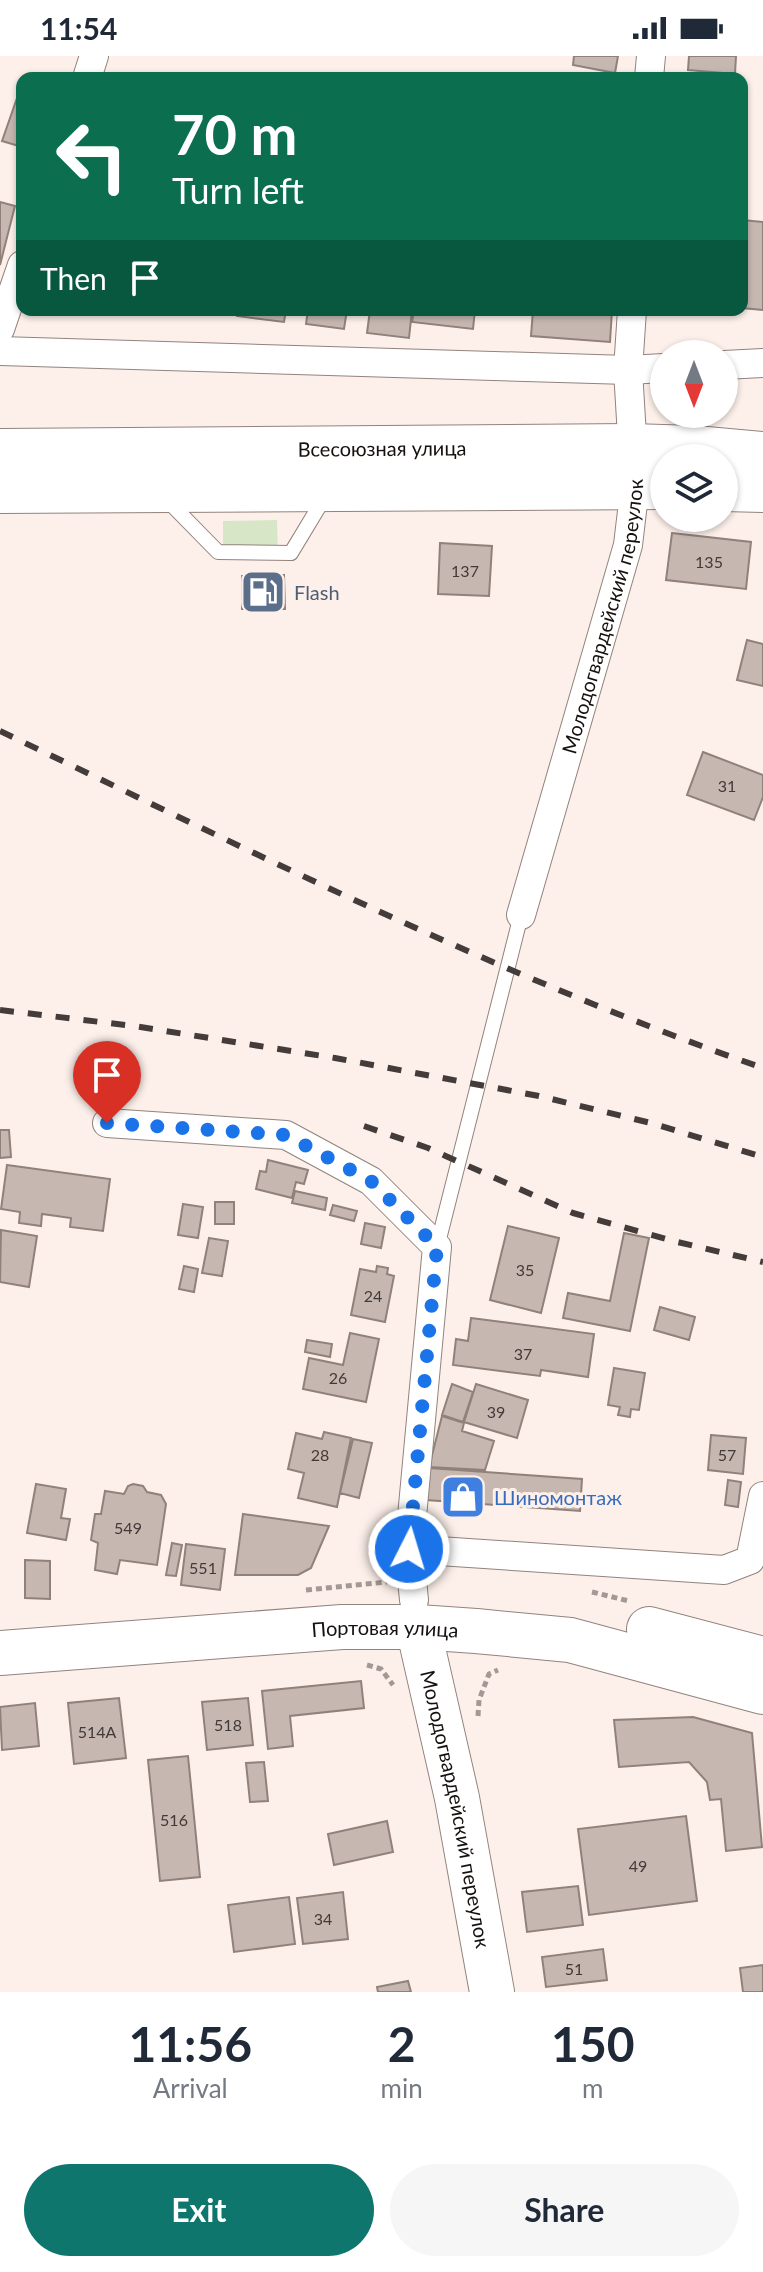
<!DOCTYPE html>
<html lang="en">
<head>
<meta charset="utf-8">
<style>
	:root { --surface:#fff; --page:#f6f6f7; --text:#1f2937; --muted:#747a83; --accent:#0f766e }
	body { margin:0; font-family:Lato,sans-serif; background:var(--page); color:var(--text); height:100vh; display:flex; flex-direction:column; font-size:30px; white-space:nowrap }
	* { box-sizing:border-box; margin:0 }
	p { font-size:26px; color:var(--muted) }
	.icon { flex:none; width:44px; height:44px; fill:none; stroke:currentColor; stroke-width:2; stroke-linecap:round; stroke-linejoin:round }
	.map { position:relative; height:1936px; overflow:hidden }
	.sheet { display:flex; flex-direction:column; background:var(--surface); flex:1 }
	.sheet>* { flex:none }
	.banner { position:absolute; left:16px; top:16px; width:732px; height:244px; border-radius:16px; box-shadow:0 2px 6px #0004; background:#0b6e4f; color:#fff; overflow:hidden }
	.needle { width:52px; rotate:180deg }
	.tools { position:absolute; left:650px; top:284px; display:grid; gap:16px }
	.tools a { display:grid; place-items:center; width:88px; height:88px; border-radius:50%; background:var(--surface); box-shadow:0 2px 6px #0004; font-size:40px }
	.pin { position:absolute; display:grid; place-items:center; width:68px; height:68px; color:#fff; margin:-82px -34px; border-radius:50% 50% 50% 0; rotate:-45deg; box-shadow:0 0 8px #0007 }
	.pin .icon { rotate:45deg }
	.me { position:absolute; width:88px; margin:-44px; rotate:5deg; stroke-linejoin:round; filter:drop-shadow(0 0 6px #0008) }
	.turn { display:flex; align-items:center; gap:28px; height:168px; padding:0 24px; font-size:36px }
	.turn .icon { width:104px; height:104px; stroke-width:2.5 }
	.turn b { display:block; font-size:56px; line-height:68px }
	.then { display:flex; align-items:center; height:76px; padding:0 24px; background:#0003; gap:16px; font-size:30px }
	.eta { display:flex; justify-content:space-evenly; align-items:center; height:136px; text-align:center }
	.eta b { font-size:48px; font-weight:700; line-height:56px }
	.cta { display:flex; gap:16px; margin-top:auto; padding:16px 24px }
	.cta a { flex:1; height:92px; border-radius:48px; background:var(--accent); color:#fff; font-size:32px; font-weight:700; line-height:92px; text-align:center }
	.cta a+a { background:var(--page); color:var(--text) }
	.status { display:flex; justify-content:space-between; align-items:center; height:56px; padding:0 40px; background:var(--surface); direction:ltr }
	.status svg { height:22px; fill:currentColor }
	.map>svg:first-child { display:block }
	.green { fill:#d6e6c7 }
	.building { fill:#c7b7b1; stroke:#90817b; stroke-width:2 }
	.lines { fill:none; stroke-linecap:round; stroke-linejoin:round }
	.service-casing { stroke:#92837c; stroke-width:16 }
	.minor-casing { stroke:#92837c; stroke-width:30 }
	.primary-casing { stroke:#92837c; stroke-width:46 }
	.trunk-casing { stroke:#92837c; stroke-width:46 }
	.path { stroke:#a39994; stroke-width:5; stroke-dasharray:6 4; stroke-linecap:butt }
	.service { stroke:#fff; stroke-width:14 }
	.minor { stroke:#fff; stroke-width:28 }
	.primary { stroke:#fff; stroke-width:44 }
	.trunk { stroke:#fff; stroke-width:44 }
	.rail { stroke:#433c3a; stroke-width:6; stroke-dasharray:14 14; stroke-linecap:butt }
	.route { stroke:#1a73e8; stroke-width:14; stroke-dasharray:0 25.2 }
	.labels { text-anchor:middle; dominant-baseline:central; stroke-width:6; stroke-linejoin:round; paint-order:stroke }
	.number-label { font-size:16px; fill:#423a38 }
	.street-label { font-size:20px; fill:#16110f; stroke:#fdf0ea }
	.service-label { font-size:20px; fill:#4e5e75; stroke:#fdf0ea; text-anchor:start }
	.shop-label { font-size:20px; fill:#366cbe; stroke:#fdf0ea; text-anchor:start }
</style>
</head>
<body>
<div class="status"><b>11:54</b><svg viewBox="0 0 49 12"><path d="M0 12V9h3v3zM5 12V6h3v6zM10 12V3h3v9zM15 12V0h3v12zM26 1h20v11H26zM47 4h2v5h-2z"/></svg></div>
<div class="map">
<svg width="763" height="1936" viewBox="0 0 763 1936">
	<rect width="100%" height="100%" fill="#fdf0ea"/>
	<!-- green -->
	<path class="green" d="M277,464L278,501L223,502V465Z"/>
	<!-- building -->
	<path class="building" d="M574,0H618L615,17L573,9Z
		M689,0H736L735,18L688,14Z
		M17,42L22,44V91L2,85Z
		M0,146L15,150L0,209Z
		M742,164L763,166V254L742,252Z
		M238,254H286L284,266L237,260Z
		M308,254H347L344,273L306,268Z
		M370,254H412L409,282L367,277Z
		M414,254H475L473,273L412,266Z
		M533,254H612L610,286L531,280Z
		M672,477L751,486L746,533L666,524Z
		M440,487L492,490L489,540L438,538Z
		M284,519L285,553H242V520Z
		M747,584L763,588V630L737,624Z
		M703,696L763,719V741L754,764L687,739Z
		M0,1074H9L11,1101L0,1102Z
		M268,1104L308,1114L304,1128L296,1126L292,1142L256,1133L260,1115L266,1116Z
		M7,1109L110,1123L103,1175L70,1171L71,1162L42,1158L41,1170L19,1167L20,1156L1,1153Z
		M295,1135L327,1142L325,1154L292,1147Z
		M215,1146H234V1168H215Z
		M183,1148L203,1151L198,1182L178,1179Z
		M333,1149L357,1155L354,1165L330,1159Z
		M365,1167L385,1171L381,1192L361,1188Z
		M508,1170L559,1182L541,1257L490,1244Z
		M1,1174L37,1180L29,1231L0,1226Z
		M624,1177L649,1182L630,1275L563,1262L568,1237L610,1245Z
		M209,1182L228,1185L222,1220L202,1217Z
		M184,1210L198,1213L194,1236L179,1233Z
		M377,1210L388,1212L387,1218L394,1220L385,1266L351,1259L360,1213L376,1216Z
		M660,1251L695,1261L689,1284L654,1274Z
		M471,1262L594,1278L588,1321L541,1314L540,1320L453,1309L456,1283L468,1285Z
		M350,1277L379,1283L366,1346L303,1333L309,1302L343,1309Z
		M307,1284L332,1288L330,1301L305,1296Z
		M614,1312L645,1317L639,1354L631,1353L630,1361L618,1359L620,1351L608,1349Z
		M452,1328L473,1336L463,1366L442,1359Z
		M476,1328L528,1344L517,1382L464,1366Z
		M442,1360L464,1367L462,1375L494,1385L485,1414L429,1411Z
		M324,1376L351,1382L337,1451L298,1442L304,1417L288,1413L296,1377L322,1383Z
		M711,1379L746,1382L743,1418L708,1414Z
		M353,1383L372,1387L359,1442L340,1437Z
		M429,1412L582,1423L580,1455L426,1444Z
		M728,1424L741,1426L738,1451L725,1449Z
		M36,1428L66,1433L61,1462L70,1463L66,1484L27,1477Z
		M133,1428L143,1430L147,1436L161,1439L166,1448L157,1509L120,1504L117,1518L95,1514L98,1487L91,1484L95,1458H101L105,1435L124,1438L128,1430Z
		M243,1458L329,1470L311,1512L298,1519H235Z
		M172,1487L182,1489L176,1520L166,1519Z
		M186,1488L225,1493L220,1534L181,1529Z
		M25,1504L50,1505V1543L25,1542Z
		M361,1625L364,1652L290,1660L293,1690L268,1693L262,1635Z
		M119,1642L126,1702L74,1708L68,1647Z
		M248,1642L253,1689L207,1694L202,1646Z
		M35,1647L39,1690L2,1694L0,1651Z
		M693,1661L752,1677L762,1791L726,1795L721,1743L710,1744L707,1726L689,1706L619,1711L614,1664Z
		M188,1700L200,1821L160,1825L148,1704Z
		M264,1706L268,1745L250,1746L246,1707Z
		M686,1760L697,1845L589,1859L578,1773Z
		M387,1765L393,1796L334,1809L328,1778Z
		M578,1830L583,1869L527,1876L522,1836Z
		M343,1836L348,1883L303,1888L297,1842Z
		M289,1841L295,1888L234,1896L228,1849Z
		M603,1893L607,1924L546,1931L542,1901Z
		M763,1909V1936H743L740,1912Z
		M408,1925L411,1936H378L377,1931Z"/>
	<g class="lines">
		<!-- service casing -->
		<g class="service-casing">
			<path id="service" d="M166,443L218,496L291,497L326,439
				M437,1191L521,859"/>
		</g>
		<!-- minor casing -->
		<g class="minor-casing">
			<g id="minor">
				<path d="M87,22L94,0"/>
				<path d="M649,22L651,0"/>
				<path d="M0,273L22,209"/>
				<path d="M0,295L628,314L664,312"/>
				<path d="M724,309L763,307"/>
				<path id="s1" d="M521,859L628,489L635,430L628,314L632,254"/>
				<path d="M107,1067L286,1079L371,1125L437,1191L409,1493L414,1544"/>
				<path d="M409,1493L724,1514L750,1504L763,1440"/>
			</g>
		</g>
		<!-- primary casing -->
		<g class="primary-casing">
			<g id="primary">
				<path id="s2" d="M418,1571L457,1742L492,1936"/>
				<path d="M649,1573L763,1603"/>
				<path id="s3" d="M0,1597L342,1571H418L476,1575L570,1584L763,1636"/>
			</g>
		</g>
		<!-- trunk casing -->
		<g class="trunk-casing">
			<g id="trunk">
				<path id="s4" d="M0,395L631,390L695,392L763,398"/>
				<path d="M724,433L763,434"/>
				<path d="M0,435L664,431"/>
			</g>
		</g>
		<!-- path -->
		<path class="path" d="M306,1534L387,1526
			M592,1536L629,1545
			M367,1609L381,1613L393,1629
			M478,1660L479,1644L489,1618L498,1614"/>
		<!-- service -->
		<use href="#service" class="service"/>
		<!-- minor -->
		<use href="#minor" class="minor"/>
		<!-- primary -->
		<use href="#primary" class="primary"/>
		<!-- trunk -->
		<use href="#trunk" class="trunk"/>
		<!-- rail -->
		<path class="rail" d="M0,675C251,795 500,921 763,1012
			M0,954L134,970L335,1002L539,1040L651,1067L763,1101
			M364,1070L428,1092L573,1157L673,1185L763,1206"/>
	</g>
	<g class="lines">
		<!-- route -->
		<path class="route" d="M107,1067L286,1079L371,1125L437,1191L409,1493"/>
	</g>
	<!-- icons -->
	<defs>
		<g id="fuel-square" transform="scale(2.3)"><rect x="-9" y="-9" width="18" height="18" rx="4" fill="#5c6f8a" stroke="#fdf0ea"/><path d="M-5.5-6h7V0h2V4h1.3V-2.5L3-4.5l.8-.8L6-3V5H2.5V1h-1V6h-7ZM-4.2-4.7v3.2H.2V-4.7Z" fill="#fff"/></g>
		<g id="shop-square" transform="scale(2.3)"><rect x="-9" y="-9" width="18" height="18" rx="4" fill="#3f7fe0" stroke="#fdf0ea"/><path d="M-5-2.5h2.3a2.7 3.5 0 0 1 5.4 0H5L5.5 6h-11ZM-1.5-2.5h3a1.5 2.3 0 0 0-3 0Z" fill="#fff"/></g>
	</defs>
	<g fill-rule="evenodd">
		<use href="#fuel-square" x="263" y="536"/>
		<use href="#shop-square" x="463" y="1441"/>
	</g>
	<g class="labels">
		<!-- number labels -->
		<g class="number-label">
			<text x="709" y="505">135</text>
			<text x="465" y="514">137</text>
			<text x="727" y="729">31</text>
			<text x="525" y="1213">35</text>
			<text x="373" y="1239">24</text>
			<text x="523" y="1297">37</text>
			<text x="338" y="1321">26</text>
			<text x="496" y="1355">39</text>
			<text x="320" y="1398">28</text>
			<text x="727" y="1398">57</text>
			<text x="128" y="1471">549</text>
			<text x="203" y="1511">551</text>
			<text x="228" y="1668">518</text>
			<text x="97" y="1675">514А</text>
			<text x="174" y="1763">516</text>
			<text x="638" y="1809">49</text>
			<text x="323" y="1862">34</text>
			<text x="574" y="1912">51</text>
		</g>
		<!-- street labels -->
		<g class="street-label">
			<text stroke="none"><textPath href="#s4" startOffset="382">Всесоюзная улица</textPath></text>
			<text stroke="none"><textPath href="#s1" startOffset="310">Молодогвардейский переулок</textPath></text>
			<text stroke="none"><textPath href="#s3" startOffset="386">Портовая улица</textPath></text>
			<text stroke="none"><textPath href="#s2" startOffset="186">Молодогвардейский переулок</textPath></text>
		</g>
		<!-- service labels -->
		<g class="service-label">
			<text x="294" y="536">Flash</text>
		</g>
		<!-- shop labels -->
		<g class="shop-label">
			<text x="494" y="1441">Шиномонтаж</text>
		</g>
	</g>
</svg>
<div class="tools">
<a><svg class="needle" viewBox="-14 -14 28 28"><path d="M0-13l5 13h-10z" fill="#e53935"/><path d="M0 13l5-13h-10z" fill="#747a83"/></svg></a>
<a><svg class="icon" aria-label="layers" viewBox="0 0 24 24"><path d="M12 4l9 5-9 5-9-5zM3 14l9 5 9-5"/></svg></a>
</div>
<div class="pin" style="left:107px;top:1067px;background:#d93025"><svg class="icon" aria-label="arrive" viewBox="0 0 24 24"><path d="M6 21V4h12l-3 4 3 4H6"/></svg></div>
<svg class="me" style="left:409px;top:1493px" viewBox="-20 -20 40 40"><circle r="17" fill="#1a73e8" stroke="#fff" stroke-width="3"/><path d="M0-11L8 9 0 5-8 9z" fill="#fff"/></svg>
<div class="banner">
<div class="turn"><svg class="icon" aria-label="left" viewBox="0 0 24 24"><path d="M17 20v-9H6M10 6l-5 5 5 5"/></svg><div><b>70 m</b>Turn left</div></div>
<div class="then">Then<svg class="icon" aria-label="arrive" viewBox="0 0 24 24"><path d="M6 21V4h12l-3 4 3 4H6"/></svg></div>
</div>
</div>
<section class="sheet">
<div class="eta">
<div><b>11:56</b><p>Arrival</p></div>
<div><b>2</b><p>min</p></div>
<div><b>150</b><p>m</p></div>
</div>
<div class="cta"><a>Exit</a><a>Share</a></div>
</section>
</body>
</html>
